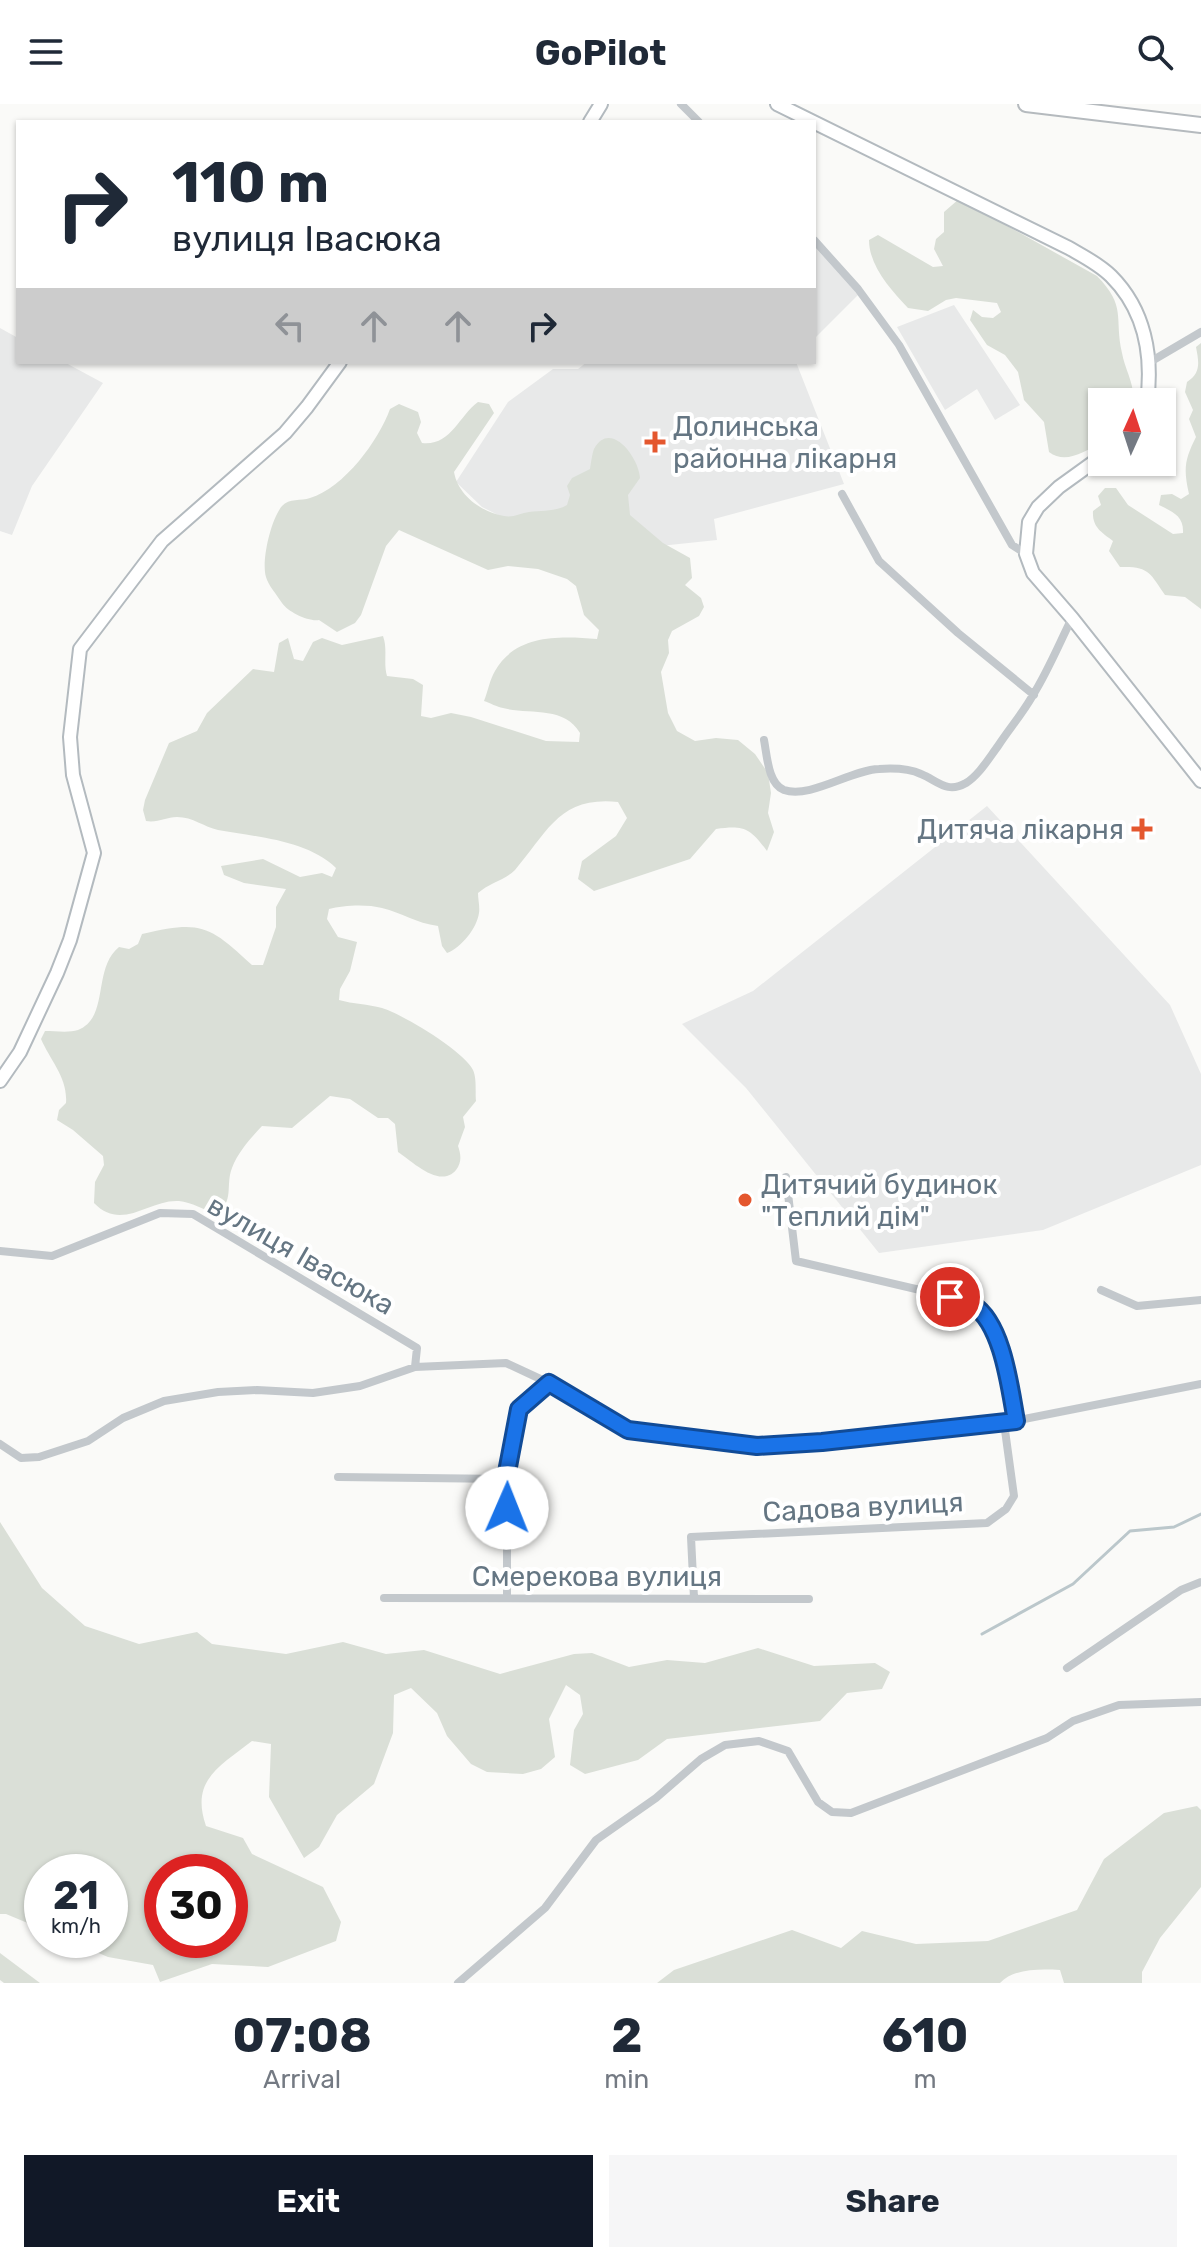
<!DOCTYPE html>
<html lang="en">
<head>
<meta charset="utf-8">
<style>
	:root { --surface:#fff; --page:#f6f6f7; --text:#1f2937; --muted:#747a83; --accent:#111827 }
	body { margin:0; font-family:Rubik,sans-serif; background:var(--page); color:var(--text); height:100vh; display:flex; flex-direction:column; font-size:30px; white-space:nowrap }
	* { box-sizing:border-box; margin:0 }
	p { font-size:26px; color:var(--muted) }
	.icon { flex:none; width:44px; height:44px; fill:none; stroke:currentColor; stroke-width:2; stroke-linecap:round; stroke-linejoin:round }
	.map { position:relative; height:1879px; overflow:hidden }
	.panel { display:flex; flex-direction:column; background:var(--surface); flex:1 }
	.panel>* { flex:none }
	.hud { position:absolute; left:16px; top:16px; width:800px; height:244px; border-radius:0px; box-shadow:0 2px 6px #0004; background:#fff; color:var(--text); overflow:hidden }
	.needle { width:52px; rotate:3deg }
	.controls { position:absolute; left:1088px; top:284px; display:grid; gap:16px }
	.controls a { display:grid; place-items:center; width:88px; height:88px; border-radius:0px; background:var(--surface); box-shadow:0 2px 6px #0004; font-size:40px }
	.speed { position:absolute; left:24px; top:1750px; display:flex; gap:16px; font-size:40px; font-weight:700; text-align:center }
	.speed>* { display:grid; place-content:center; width:104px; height:104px; border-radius:50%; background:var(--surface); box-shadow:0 2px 6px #0004; line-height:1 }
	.speed small { font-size:20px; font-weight:400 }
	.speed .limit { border:12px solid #d22; background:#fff; color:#111 }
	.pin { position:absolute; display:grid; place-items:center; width:68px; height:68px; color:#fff; margin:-34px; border:4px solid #fff; border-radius:50%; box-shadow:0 2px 8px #0007 }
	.me { position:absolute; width:88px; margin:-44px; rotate:1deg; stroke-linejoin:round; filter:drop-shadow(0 0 6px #0008) }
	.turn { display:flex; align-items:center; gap:28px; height:168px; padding:0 24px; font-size:36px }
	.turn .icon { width:104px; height:104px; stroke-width:2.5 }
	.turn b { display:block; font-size:56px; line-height:68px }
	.lanes { display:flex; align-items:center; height:76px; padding:0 24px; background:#0003; justify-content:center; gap:40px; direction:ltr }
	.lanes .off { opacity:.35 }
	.eta { display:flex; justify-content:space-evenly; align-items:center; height:136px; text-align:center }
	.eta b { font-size:48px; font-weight:700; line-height:56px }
	.primary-button { display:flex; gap:16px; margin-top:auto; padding:16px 24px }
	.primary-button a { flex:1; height:92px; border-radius:0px; background:var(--accent); color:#fff; font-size:32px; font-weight:700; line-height:92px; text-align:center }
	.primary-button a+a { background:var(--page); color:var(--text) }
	header { display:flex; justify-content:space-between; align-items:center; height:104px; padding:0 24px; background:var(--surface); font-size:36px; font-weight:700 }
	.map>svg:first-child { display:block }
	.built { fill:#e8e9e9 }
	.green { fill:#dadfd7; fill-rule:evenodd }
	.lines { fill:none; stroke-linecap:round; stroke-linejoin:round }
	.stream { stroke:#bbc7cb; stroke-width:3 }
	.secondary-casing { stroke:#b3babf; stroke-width:16 }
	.primary-casing { stroke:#b5babe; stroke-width:18 }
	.street { stroke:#c3c8cc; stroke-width:8 }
	.secondary { stroke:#fff; stroke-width:12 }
	.primary { stroke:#fff; stroke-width:14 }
	.route-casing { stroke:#114b97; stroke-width:20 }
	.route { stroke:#1a73e8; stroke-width:14 }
	.poi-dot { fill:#e4572e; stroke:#fff; stroke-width:3 }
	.labels { text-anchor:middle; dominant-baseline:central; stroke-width:8; stroke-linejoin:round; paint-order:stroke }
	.poi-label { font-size:28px; fill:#657683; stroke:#fff; text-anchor:start }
	.street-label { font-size:28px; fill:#657683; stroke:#fff }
</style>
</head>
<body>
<header><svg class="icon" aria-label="menu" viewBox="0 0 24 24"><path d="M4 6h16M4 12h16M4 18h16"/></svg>GoPilot<svg class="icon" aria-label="search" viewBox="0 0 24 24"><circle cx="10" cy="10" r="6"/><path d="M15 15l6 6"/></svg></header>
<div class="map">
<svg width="1201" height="1879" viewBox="0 0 1201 1879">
	<rect width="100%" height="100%" fill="#fafaf8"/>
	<!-- built -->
	<path class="built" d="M814,142L858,191L814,235Z
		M954,201L1020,301L995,316L977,285L945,306L897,223Z
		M0,224L18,234V258H64L103,279L32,382L12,431L0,427Z
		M587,258H796L844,380L714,415L717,436L660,442L516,420L482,403L456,378L508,298L553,265H578Z
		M987,702L1170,901L1201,970V1061L1043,1126L879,1149L746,984L682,920L753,887Z"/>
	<!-- green -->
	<path class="green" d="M959,95L1097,172C1127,203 1114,213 1122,249C1125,266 1135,280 1133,298H1102V339C1084,347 1066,361 1049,348L1044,318L1024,296L1018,268L1005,251L987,241L970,216L973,206L982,213L993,214L1001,208L997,199L956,194L946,196L928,207L908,204C891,186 869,162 869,136L878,131L933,163L943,162L934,145L936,135L944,128V108Z
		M1201,239V505L1185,493L1165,491C1150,469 1149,462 1120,463L1109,447L1113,437C1101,428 1092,423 1093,407L1101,401L1098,392L1105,384H1116L1128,401L1173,430L1183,429C1184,412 1173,408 1159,401L1161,391L1172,390L1181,395L1189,390C1183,364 1185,355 1196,333L1189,315L1193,306L1185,288L1187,278C1201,269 1199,259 1196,243Z
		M478,298L489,300L494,309L454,368C458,391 481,408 504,412C513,414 521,409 529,408C543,406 555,408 567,401L570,391L567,382L572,374L590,365C591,359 592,350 594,345C610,315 639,353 640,374L628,391L630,411L663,439L690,454L692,474L685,481L701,494L704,503L699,512L672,527L668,536L669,549L661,568L668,609L677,627L695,637L716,634L738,636L755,650L768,669L771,689L768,709L774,728L767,747C750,724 744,721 716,725L690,755L594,787L578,775L582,757L616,732L627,714L618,698C559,692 548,728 515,766C505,776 489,779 478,789C478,795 480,803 479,809C477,824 461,844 447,849L442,842L438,822C416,819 402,809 382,804C367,800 344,801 329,805L327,815L338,833L357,838L350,867L340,885L339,896C353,900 368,900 382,904C402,910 464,947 473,966C477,975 475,988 476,997L463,1013L465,1023L458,1042C461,1051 462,1058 456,1066C440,1085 413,1058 398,1048L395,1020L388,1014H378L350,995L330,992L292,1024L262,1022C251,1034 238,1048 232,1064C225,1082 235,1097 216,1110C205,1106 191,1098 179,1097C149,1095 122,1128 94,1099L95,1078L104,1061L103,1052L73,1026L57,1016L59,1006L66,999C68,974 50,956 41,935L45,927C55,927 69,929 78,926C110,913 92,865 119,843L129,845L138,840L142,830C201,816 209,821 252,861H263L276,823V803L286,785L244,779L224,771L221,762L263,755L300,773L322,769L332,773L336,764C307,736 256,733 218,726C204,723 193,713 177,713C166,713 158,719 146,717L143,706L145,696L169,639L197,627L207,609L253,565L274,568L279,539L288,534L294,555L303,557L313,538L322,534L342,541L383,532C388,546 383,558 387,572L413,575L423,581L421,612L431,614L451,609L471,613L546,637L579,638L580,629C564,601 529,611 503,604C497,603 490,599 484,597C488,587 490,575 495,567C516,530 559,532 597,535L599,526L584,511L576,482L567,475L538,465L508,462L488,466L399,426L386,442L361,511L355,519L337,528L319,516C309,518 288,508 282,499C277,491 268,481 266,473C261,457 271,415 282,402C289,394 301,397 310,394C344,384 379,336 390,305L399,300L418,308L421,318L417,329L422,339C451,342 458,313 478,298Z
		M0,1418L42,1484L85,1522L139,1540L197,1528L212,1540L286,1550L343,1538L386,1550L424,1546L500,1570L574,1550L592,1549L629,1563L667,1556L705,1559L758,1544L814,1562L875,1559L890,1568L882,1585L847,1589L820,1617L667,1635L638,1656L585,1670L570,1661L574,1626L583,1610L580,1591L566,1581L549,1615L555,1653L541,1665L523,1670L487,1668L471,1660L447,1632L437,1609L411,1584L394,1591L393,1629L374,1680L337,1711L319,1743L304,1754L269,1693L271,1640L252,1637C220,1662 190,1676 206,1722L243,1734L252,1750L323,1783L341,1818L336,1837L268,1863L212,1860L160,1878L153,1861L108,1853L68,1836H110V1768H42V1825L6,1810H0ZM162,1768H230V1836H162Z
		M1197,1702L1201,1706V1783L1160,1834L1142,1868V1879H1064L1060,1866C1041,1865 1014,1864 1000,1879H657L674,1866L792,1826L841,1844L862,1827L916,1840L988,1837L1077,1806L1104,1755L1164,1709Z
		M0,1849L40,1879H4L0,1876Z"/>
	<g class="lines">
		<!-- stream -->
		<path class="stream" d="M982,1530L1073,1480L1130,1427L1174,1423L1201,1410"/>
		<!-- secondary casing -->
		<g class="secondary-casing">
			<path id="secondary" d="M777,0L1069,144C1083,152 1099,160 1111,172C1145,206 1153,252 1147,298
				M590,18L601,0
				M1102,352L1059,383L1038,403L1029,418L1026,450L1033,469L1072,514L1201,677
				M0,977L20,948L57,869L70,836L94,749L73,671L70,633L80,545L162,437L285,329L307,303L340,258"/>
		</g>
		<!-- primary casing -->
		<g class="primary-casing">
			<path id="primary" d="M1026,0L1201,21"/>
		</g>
		<!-- street -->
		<path class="street" d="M681,0L699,18
			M814,136L858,185L899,241L1012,441L1026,450
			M1150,258L1201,228
			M842,390L879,457L958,529L1034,591
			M764,636C767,651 768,680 784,686C810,695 851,666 879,665C893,664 908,664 921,670C938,677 947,690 966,679C979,671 989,654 998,642C1009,625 1023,609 1033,591C1048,567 1059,540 1072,514
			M786,1073L796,1157L950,1193C957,1195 967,1197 973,1201C1003,1220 1010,1285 1016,1317
			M0,1147L52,1152L160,1109L193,1110L417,1244L415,1263L506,1259L549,1279L628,1326L757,1342L822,1338L1004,1319L1201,1280
			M1101,1186L1137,1202L1201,1196
			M0,1340L21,1354L39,1353L88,1337L123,1314L164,1297L218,1288L257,1286L313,1289L360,1282L415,1263
			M338,1373L507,1375
			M507,1493V1368L519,1305L549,1279
			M384,1494L809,1495
			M694,1494L691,1433L987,1419L1006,1405L1014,1392L1004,1319
			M1067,1564L1181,1486L1201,1478
			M458,1879L545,1804L596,1736L656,1694L701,1655L725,1641L759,1637L788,1647L818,1698L832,1708L851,1709L1047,1634L1073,1617L1119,1601L1201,1598"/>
		<!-- secondary -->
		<use href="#secondary" class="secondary"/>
		<!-- primary -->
		<use href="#primary" class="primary"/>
	</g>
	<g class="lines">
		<!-- route casing -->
		<g class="route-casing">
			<path id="route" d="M507,1404V1368L519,1305L549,1279L628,1326L757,1342L822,1338L1016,1317C1010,1285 1003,1220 973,1201C967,1197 957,1195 950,1193"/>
		</g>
		<!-- route -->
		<use href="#route" class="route"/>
	</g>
	<!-- markers -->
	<g class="poi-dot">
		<path d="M651 326h8v8h8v8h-8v8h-8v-8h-8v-8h8z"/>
		<path d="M1138 713h8v8h8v8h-8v8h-8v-8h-8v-8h8z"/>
		<circle cx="745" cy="1096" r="8"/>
	</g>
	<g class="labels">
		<!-- poi labels -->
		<g class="poi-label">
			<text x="673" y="322">Долинська<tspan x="673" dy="32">районна лікарня</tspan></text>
			<text x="1124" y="725" text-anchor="end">Дитяча лікарня</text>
			<text x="761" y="1080">Дитячий будинок<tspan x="761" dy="32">"Теплий дім"</tspan></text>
		</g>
		<!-- street labels -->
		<g class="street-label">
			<text transform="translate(301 1151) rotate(30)">вулиця Івасюка</text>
			<text transform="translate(863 1403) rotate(-3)">Садова вулиця</text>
			<text x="597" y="1472">Смерекова вулиця</text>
		</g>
	</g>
</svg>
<div class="controls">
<a><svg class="needle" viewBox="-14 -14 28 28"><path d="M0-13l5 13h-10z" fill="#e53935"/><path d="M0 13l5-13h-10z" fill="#747a83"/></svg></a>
</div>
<div class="speed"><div>21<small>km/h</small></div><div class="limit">30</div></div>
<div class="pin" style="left:950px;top:1193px;background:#d93025"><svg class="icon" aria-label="arrive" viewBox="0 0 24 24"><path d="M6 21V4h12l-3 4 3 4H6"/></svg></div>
<svg class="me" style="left:507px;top:1404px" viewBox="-20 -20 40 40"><circle r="19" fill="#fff"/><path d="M0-13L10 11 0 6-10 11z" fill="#1a73e8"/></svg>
<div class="hud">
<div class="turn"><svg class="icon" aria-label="right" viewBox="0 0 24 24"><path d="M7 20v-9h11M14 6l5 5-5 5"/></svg><div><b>110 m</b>вулиця Івасюка</div></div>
<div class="lanes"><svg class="icon off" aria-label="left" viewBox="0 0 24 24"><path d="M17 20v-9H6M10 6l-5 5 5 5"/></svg><svg class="icon off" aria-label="ahead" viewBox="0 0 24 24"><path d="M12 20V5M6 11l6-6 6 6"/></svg><svg class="icon off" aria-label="ahead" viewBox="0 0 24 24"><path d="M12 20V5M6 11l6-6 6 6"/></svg><svg class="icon" aria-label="right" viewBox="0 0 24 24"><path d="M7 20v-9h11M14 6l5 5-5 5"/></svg></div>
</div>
</div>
<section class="panel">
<div class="eta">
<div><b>07:08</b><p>Arrival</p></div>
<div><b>2</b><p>min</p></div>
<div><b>610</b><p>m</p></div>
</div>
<div class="primary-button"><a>Exit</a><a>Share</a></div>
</section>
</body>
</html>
